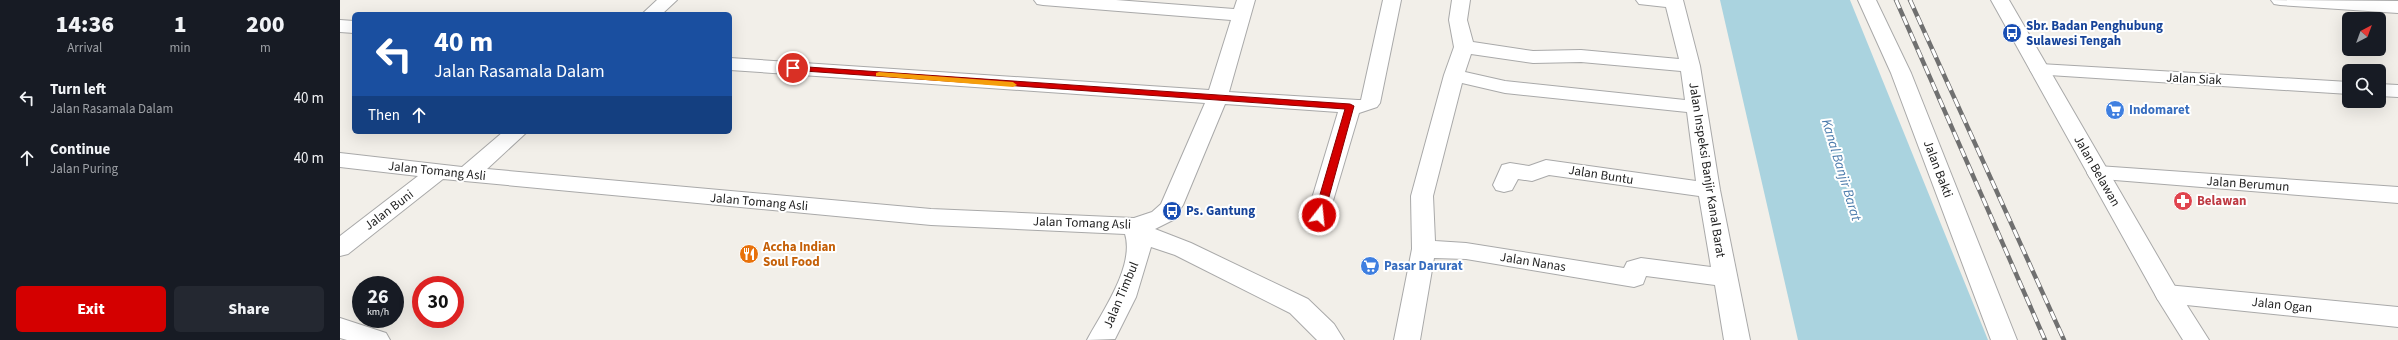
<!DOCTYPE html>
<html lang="en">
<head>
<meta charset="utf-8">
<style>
	:root { --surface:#171b24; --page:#242831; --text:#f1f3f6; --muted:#9ea1a6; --accent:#d40000 }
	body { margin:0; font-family:"Source Sans 3",sans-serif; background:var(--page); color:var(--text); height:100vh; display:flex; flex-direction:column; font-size:15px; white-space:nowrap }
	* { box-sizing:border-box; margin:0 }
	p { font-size:13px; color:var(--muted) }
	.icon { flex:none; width:22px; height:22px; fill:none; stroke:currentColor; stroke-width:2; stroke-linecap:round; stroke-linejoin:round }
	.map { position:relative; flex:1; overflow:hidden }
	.panel { display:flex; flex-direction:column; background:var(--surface); width:340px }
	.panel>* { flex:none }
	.hud { position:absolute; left:12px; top:12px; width:380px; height:122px; border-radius:6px; box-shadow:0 4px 16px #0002; background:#1a4fa0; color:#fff; overflow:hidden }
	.needle { width:26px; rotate:41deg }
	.fabs { position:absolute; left:2002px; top:12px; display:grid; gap:8px }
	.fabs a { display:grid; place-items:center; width:44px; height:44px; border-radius:6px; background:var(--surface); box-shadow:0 4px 16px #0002; font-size:20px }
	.speed { position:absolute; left:12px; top:276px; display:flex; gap:8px; font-size:20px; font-weight:700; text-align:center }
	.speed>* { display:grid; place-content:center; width:52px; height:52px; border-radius:50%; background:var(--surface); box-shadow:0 4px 16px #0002; line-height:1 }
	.speed small { font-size:10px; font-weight:400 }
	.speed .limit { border:6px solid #d22; background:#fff; color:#111 }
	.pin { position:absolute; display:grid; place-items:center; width:34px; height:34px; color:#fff; margin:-17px; border:2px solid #fff; border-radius:50%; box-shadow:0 1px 4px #0007 }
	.me { position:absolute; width:44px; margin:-22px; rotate:16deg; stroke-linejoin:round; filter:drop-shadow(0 0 3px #0008) }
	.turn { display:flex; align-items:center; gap:14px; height:84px; padding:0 16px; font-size:18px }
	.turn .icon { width:52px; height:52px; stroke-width:2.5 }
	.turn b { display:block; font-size:28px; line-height:34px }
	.then { display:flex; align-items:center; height:38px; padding:0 16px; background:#0003; gap:8px; font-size:15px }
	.eta { display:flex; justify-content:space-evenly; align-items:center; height:68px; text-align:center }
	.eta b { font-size:24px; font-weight:800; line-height:28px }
	.primary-button { display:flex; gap:8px; margin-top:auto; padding:8px 16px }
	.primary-button a { flex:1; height:46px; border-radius:6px; background:var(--accent); color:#fff; font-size:16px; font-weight:800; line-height:46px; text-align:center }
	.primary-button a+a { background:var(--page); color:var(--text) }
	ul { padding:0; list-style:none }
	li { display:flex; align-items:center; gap:12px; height:60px; padding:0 16px }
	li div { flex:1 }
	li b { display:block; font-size:15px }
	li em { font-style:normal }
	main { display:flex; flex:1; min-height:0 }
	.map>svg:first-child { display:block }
	.water { fill:#aad3df }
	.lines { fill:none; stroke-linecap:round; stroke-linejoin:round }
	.minor-casing { stroke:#a9a9a9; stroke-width:2 }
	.tertiary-casing { stroke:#a9a9a9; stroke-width:2 }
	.minor { fill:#fff; fill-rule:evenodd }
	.tertiary { fill:#fff; fill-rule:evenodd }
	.rail-casing { stroke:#707070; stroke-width:4.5 }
	.rail { stroke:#fff; stroke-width:3; stroke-dasharray:9; stroke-linecap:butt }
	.route { fill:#d40000; stroke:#8a0000 }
	.slow { fill:#f59e0b }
	.labels { text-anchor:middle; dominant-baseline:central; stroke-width:4; stroke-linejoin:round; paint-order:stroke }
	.transit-label { font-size:13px; font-weight:bold; fill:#164399; stroke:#fff; text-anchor:start }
	.street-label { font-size:13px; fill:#222; stroke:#fff }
	.shop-label { font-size:13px; font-weight:bold; fill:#366cbe; stroke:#fff; text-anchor:start }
	.health-label { font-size:13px; font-weight:bold; fill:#be3a42; stroke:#fff; text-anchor:start }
	.food-label { font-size:13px; font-weight:bold; fill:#c56008; stroke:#fff; text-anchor:start }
	.water-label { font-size:14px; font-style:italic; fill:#4a7aab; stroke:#fff }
</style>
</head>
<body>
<main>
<section class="panel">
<div class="eta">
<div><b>14:36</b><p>Arrival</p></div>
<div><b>1</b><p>min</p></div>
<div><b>200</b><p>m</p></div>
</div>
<ul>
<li><svg class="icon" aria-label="left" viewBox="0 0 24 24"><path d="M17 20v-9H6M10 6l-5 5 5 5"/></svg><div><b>Turn left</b><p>Jalan Rasamala Dalam</p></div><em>40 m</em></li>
<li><svg class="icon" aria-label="ahead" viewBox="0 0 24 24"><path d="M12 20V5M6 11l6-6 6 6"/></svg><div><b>Continue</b><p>Jalan Puring</p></div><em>40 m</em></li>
</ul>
<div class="primary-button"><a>Exit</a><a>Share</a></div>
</section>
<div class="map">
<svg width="2058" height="340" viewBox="0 0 2058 340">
	<rect width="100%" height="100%" fill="#f2efe9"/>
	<!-- water -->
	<path class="water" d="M1380,0H1510L1648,340H1458Z"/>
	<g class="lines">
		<!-- minor casing -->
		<g class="minor-casing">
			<path id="minor" d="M317,0H337L322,14H302Z
				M694,0H776L894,9L897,0H915L889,92L1018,100H1021L1043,0H1061L1040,103L1037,107L1019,113L987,221L979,223L971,221L967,215L998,112L885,104L843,205L833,220L815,229L851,243L968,299L994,324L1004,340H977L950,313L835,255L811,247L796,297L775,339L747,340C762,312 795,266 785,234L591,225L103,179L8,254L0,256V236L78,176L0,167V153L122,167L163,132H187L147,169L591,209L794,218L812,212L821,204L865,103L390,70V58L869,90L891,20L703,5L697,4Z
				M1112,0H1130L1127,20L1133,42L1193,51L1241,50L1339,59L1326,7L1299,4L1296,0H1343L1360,66L1380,190L1410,340H1384L1375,285L1306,276L1303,284L1294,287L1126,259L1094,258L1080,340H1054L1072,249L1071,196L1104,75L1114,47L1109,20ZM1131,54L1193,63L1241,62L1341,71L1345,100L1165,81L1125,72ZM1122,83L1165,93L1347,112L1356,181L1206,160L1189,166L1170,163L1162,165L1153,185L1156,190L1164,192L1172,190L1178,179L1192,181L1209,175L1359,196L1371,267L1301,258L1287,262L1284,268L1126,243L1095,241L1093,196Z
				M1518,0H1536L1571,73L1677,340H1651L1551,73Z
				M1931,0L2058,1V13L1940,5L1934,4Z
				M0,20L14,21V33L0,32Z
				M1700,64L2009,82V94L1693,74L1690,70L1693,66Z
				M2039,84L2058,85V97L2039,96Z
				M1758,166L2058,187V203L1750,178L1747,173L1750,168Z
				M1827,285L2058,307V327L1827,303L1818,300L1815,294L1818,288Z
				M0,318L46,333L50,340H7L0,338Z"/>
		</g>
		<!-- tertiary casing -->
		<g class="tertiary-casing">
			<path id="tertiary" d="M1651,0H1669L1836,288L1869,340H1843L1818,300Z"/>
		</g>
		<!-- minor -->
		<use href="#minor" class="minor"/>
		<!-- tertiary -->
		<use href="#tertiary" class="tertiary"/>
		<!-- rail casing -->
		<g class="rail-casing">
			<path id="rail" d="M1556,0L1705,340
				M1570,0L1724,340"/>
		</g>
		<!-- rail -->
		<use href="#rail" class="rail"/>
	</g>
	<!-- route -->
	<path class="route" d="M453,66L1010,104L1014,106L984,215L979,218L974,215L1005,109L450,70L449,68Z"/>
	<!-- slow -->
	<path class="slow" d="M539,72L673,82L677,85L673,87L536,76V73Z"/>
	<!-- icons -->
	<defs>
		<g id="bus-disc" transform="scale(1)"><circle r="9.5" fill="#1a4fb4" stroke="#fff"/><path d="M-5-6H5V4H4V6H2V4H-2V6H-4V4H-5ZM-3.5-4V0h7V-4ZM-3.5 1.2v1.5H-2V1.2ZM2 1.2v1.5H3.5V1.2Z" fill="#fff"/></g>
		<g id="supermarket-disc" transform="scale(1)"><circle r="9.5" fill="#3f7fe0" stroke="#fff"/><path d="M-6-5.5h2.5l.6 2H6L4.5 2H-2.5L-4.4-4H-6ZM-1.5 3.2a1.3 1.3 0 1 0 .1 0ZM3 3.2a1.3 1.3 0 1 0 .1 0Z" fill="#fff"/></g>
		<g id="pharmacy-disc" transform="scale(1)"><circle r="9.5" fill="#e0444e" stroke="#fff"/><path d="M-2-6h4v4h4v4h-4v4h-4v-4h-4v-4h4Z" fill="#fff"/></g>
		<g id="restaurant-disc" transform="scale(1)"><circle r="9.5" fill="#e8710a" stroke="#fff"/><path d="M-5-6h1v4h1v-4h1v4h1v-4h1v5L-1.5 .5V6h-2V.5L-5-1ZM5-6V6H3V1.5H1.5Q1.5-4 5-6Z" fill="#fff"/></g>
	</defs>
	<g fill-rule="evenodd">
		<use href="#bus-disc" x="1672" y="33"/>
		<use href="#supermarket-disc" x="1775" y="110"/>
		<use href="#pharmacy-disc" x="1843" y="201"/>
		<use href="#bus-disc" x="832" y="211"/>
		<use href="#restaurant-disc" x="409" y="254"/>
		<use href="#supermarket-disc" x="1030" y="266"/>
	</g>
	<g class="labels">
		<!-- transit labels -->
		<g class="transit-label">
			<text x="1686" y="26">Sbr. Badan Penghubung<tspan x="1686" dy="15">Sulawesi Tengah</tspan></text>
			<text x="846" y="211">Ps. Gantung</text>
		</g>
		<!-- street labels -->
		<g class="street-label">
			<text transform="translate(1854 79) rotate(3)">Jalan Siak</text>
			<text transform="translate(1598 169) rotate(69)">Jalan Bakti</text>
			<text transform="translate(1367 170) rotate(81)">Jalan Inspeksi Banjir Kanal Barat</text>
			<text transform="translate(97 171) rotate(6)">Jalan Tomang Asli</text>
			<text transform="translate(1757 171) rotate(60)">Jalan Belawan</text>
			<text transform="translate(1261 175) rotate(9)">Jalan Buntu</text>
			<text transform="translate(1908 184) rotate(4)">Jalan Berumun</text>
			<text transform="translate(419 202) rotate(5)">Jalan Tomang Asli</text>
			<text transform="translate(49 210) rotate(-37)">Jalan Buni</text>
			<text transform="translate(742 223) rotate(2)">Jalan Tomang Asli</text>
			<text transform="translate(1193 262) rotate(9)">Jalan Nanas</text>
			<text transform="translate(781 295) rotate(-67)">Jalan Timbul</text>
			<text transform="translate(1942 305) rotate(6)">Jalan Ogan</text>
		</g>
		<!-- shop labels -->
		<g class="shop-label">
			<text x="1789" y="110">Indomaret</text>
			<text x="1044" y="266">Pasar Darurat</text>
		</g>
		<!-- health labels -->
		<g class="health-label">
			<text x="1857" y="201">Belawan</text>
		</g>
		<!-- food labels -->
		<g class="food-label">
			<text x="423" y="247">Accha Indian<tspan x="423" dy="15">Soul Food</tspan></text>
		</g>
		<!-- water labels -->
		<g class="water-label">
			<text transform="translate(1501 170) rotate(73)">Kanal Banjir Barat</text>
		</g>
	</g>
</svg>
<div class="fabs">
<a><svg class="needle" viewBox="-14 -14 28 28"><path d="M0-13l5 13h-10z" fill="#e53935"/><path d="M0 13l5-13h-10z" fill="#9ea1a6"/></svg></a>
<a><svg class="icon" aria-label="search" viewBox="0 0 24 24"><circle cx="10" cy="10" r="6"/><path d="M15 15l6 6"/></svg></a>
</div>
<div class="speed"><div>26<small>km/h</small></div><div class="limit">30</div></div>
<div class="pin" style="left:453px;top:68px;background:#d93025"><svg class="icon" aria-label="arrive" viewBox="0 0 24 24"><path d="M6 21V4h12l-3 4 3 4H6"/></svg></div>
<svg class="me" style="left:979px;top:215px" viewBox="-20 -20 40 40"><circle r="17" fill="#d40000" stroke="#fff" stroke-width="3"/><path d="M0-11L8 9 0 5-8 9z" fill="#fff"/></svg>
<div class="hud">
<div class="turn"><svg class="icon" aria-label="left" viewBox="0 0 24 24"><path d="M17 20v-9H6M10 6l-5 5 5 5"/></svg><div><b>40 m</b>Jalan Rasamala Dalam</div></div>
<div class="then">Then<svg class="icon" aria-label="ahead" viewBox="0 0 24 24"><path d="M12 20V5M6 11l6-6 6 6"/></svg></div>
</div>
</div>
</main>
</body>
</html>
